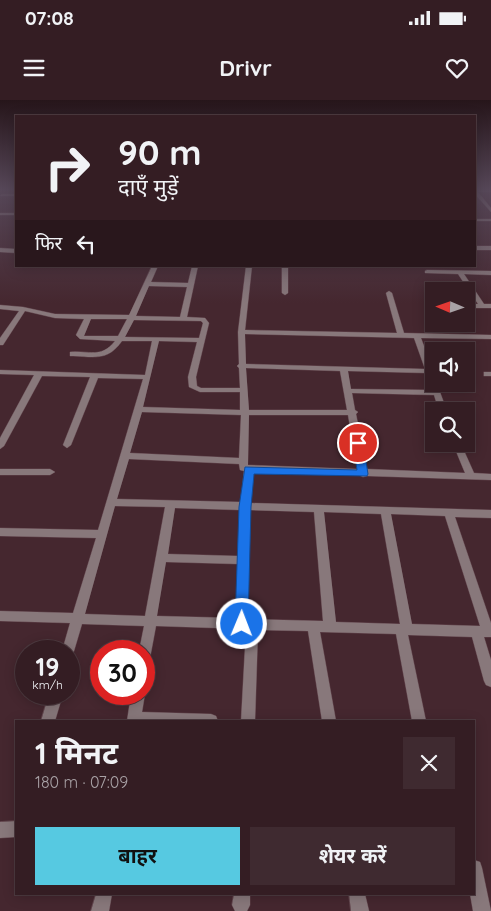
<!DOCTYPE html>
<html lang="hi">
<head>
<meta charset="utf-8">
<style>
	:root { --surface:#341d23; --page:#3f2a30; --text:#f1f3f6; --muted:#a9a2a6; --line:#4e3b41; --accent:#56c9e1 }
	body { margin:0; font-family:Quicksand,"Noto Sans Devanagari",sans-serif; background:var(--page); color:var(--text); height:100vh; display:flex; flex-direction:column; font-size:19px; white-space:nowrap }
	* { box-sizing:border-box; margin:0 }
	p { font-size:16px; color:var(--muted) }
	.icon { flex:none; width:28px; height:28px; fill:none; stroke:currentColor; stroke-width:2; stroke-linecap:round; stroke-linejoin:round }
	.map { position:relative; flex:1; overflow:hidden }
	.details { position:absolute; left:15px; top:620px; width:460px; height:175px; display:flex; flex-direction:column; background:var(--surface); border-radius:0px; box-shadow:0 2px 12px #0003,0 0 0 1px var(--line) }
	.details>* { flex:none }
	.banner { position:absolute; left:15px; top:15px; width:461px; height:152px; border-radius:0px; box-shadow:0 2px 12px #0003,0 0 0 1px var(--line); background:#341d23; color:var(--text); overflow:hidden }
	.needle { width:32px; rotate:272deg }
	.tools { position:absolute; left:425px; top:182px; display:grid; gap:10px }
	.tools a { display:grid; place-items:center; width:50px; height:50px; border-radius:0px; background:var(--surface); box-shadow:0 2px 12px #0003,0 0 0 1px var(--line); font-size:25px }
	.speed { position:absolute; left:15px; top:540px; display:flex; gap:10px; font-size:25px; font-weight:700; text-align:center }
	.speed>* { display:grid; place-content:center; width:65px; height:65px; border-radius:50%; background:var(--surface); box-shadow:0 2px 12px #0003,0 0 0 1px var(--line); line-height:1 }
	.speed small { font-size:12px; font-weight:400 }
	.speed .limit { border:8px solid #d22; background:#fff; color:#111 }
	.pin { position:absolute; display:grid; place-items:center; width:42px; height:42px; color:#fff; margin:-21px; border:2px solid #fff; border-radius:50%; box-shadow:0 1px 5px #0007 }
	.me { position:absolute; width:55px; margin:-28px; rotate:1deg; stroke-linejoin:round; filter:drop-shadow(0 0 4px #0008) }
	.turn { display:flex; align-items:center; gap:18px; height:105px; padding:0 20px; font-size:22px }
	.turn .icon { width:65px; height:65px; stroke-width:2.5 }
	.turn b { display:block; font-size:35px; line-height:42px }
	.then { display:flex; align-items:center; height:48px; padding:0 20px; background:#0003; gap:10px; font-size:19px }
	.round { display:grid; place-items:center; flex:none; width:52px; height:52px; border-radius:0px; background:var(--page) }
	.headline { display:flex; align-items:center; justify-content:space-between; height:85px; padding:0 20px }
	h1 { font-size:30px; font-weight:700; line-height:38px }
	.primary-button { display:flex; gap:10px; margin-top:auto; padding:10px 20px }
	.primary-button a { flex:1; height:58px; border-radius:0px; background:var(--accent); color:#111; font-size:20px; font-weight:700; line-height:58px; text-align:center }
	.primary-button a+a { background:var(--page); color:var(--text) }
	.status { display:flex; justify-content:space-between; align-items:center; height:35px; padding:0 25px; background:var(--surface); direction:ltr }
	.status svg { height:14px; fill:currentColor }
	header { display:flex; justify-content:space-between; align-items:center; height:65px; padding:0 20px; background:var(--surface); font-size:22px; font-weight:700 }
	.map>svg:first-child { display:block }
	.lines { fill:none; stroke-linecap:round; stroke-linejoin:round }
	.minor-casing { stroke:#62454d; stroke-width:1 }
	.minor { fill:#88787b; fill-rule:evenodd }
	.route { fill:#1a73e8; stroke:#114b97 }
</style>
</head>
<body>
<div class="status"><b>07:08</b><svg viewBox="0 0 49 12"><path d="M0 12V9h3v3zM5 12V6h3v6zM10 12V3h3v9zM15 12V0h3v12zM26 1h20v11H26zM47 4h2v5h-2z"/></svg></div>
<header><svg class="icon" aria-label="menu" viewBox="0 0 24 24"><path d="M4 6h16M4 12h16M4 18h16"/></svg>Drivr<svg class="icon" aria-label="heart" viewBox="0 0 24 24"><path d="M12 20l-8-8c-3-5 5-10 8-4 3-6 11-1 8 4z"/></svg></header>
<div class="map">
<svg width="491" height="811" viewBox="0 0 491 811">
	<rect width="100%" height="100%" fill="#45272f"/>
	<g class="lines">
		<!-- minor casing -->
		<g class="minor-casing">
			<path id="minor" d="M475,89L491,90V92H478L491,108V112L475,94Z
				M2,94H16V96H0Z
				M0,113H16V115H0Z
				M475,119H491V121H475Z
				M475,146H491V150H475Z
				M0,148L16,149V153L0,152Z
				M152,166H158L151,182L188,183L192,166H198L187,217L205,218L209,223L196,277L197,286L201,288H240L239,268L237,266L239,264L238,232L246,166H252L245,230L397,233L386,193L389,191L392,193L404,233L491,235V239L421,238L434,273V284H437L447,311H439L434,295L352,293L355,310L358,312L356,314L367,369L465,373L453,344H461L474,373L491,374V380L367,376L363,377L359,375L254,372L250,403L491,410V418L455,417L491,523V537H484L491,560V587L486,585L484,581L472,537L408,535L426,621H412L396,534L320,532L336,621H322L308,531L258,530L255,621H241L246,529L156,526L150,558L148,562L144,564V551H139L144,526L82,524L74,551L72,555L69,556V551H62L70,523L0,521V511L73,513L96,438L0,436V428L98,430L143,279L98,278L71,345L67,348L63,345L90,277L42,276L4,346L0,349V338L34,275L0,274V270L145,275L152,241H122C108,261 95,257 73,256H70V252C89,250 101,259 115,241L80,239L76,235L84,219L55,218L25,211L3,245H0V238L19,211L0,209V205L23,207L55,214L129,215ZM149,186L187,187L180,217L136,216ZM91,219H127L118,236H84ZM134,220L201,221L203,223L199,238L125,237ZM245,234L414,238L425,269L246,264ZM159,241L197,242L188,277L189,287L200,292H240V310L143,307ZM246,268L340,271L347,310H249ZM348,271L426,273L432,290L351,289ZM142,312L241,315L239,358L130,353ZM249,315H348L357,369L248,365ZM129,359L239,364L240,370L244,371L241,402L117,399ZM115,406L165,407L145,516L85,514ZM175,408L240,410L238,456L168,454ZM250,410L314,412L323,521L247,519ZM324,412L381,414L400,524L336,522ZM391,414L445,416L480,526L412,524ZM166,462L238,464L235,518L157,516Z
				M282,166H288V193L285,195L282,193Z
				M427,170L491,171V175L464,174L484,204H491V208H466V204H478L458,174L425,173V171Z
				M484,272H491V276H484Z
				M0,369H50L55,372L50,375H0Z
				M144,592L145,594L142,612L211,614L216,616L218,621H127L131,594H144Z
				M49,594H63L55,621H41Z
				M16,721V737L0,738V722Z
				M474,760L480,762L482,768L491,811H473L470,794H474Z
				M96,794H112L109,811H91Z
				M234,794H250V805L247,811H235L232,805Z
				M349,794H365L369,811H351Z"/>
		</g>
		<!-- minor -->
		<use href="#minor" class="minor"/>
	</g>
	<!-- sky -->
	<linearGradient id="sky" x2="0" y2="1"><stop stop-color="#26151a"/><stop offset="0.44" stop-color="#564758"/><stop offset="1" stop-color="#564758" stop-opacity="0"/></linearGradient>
	<rect width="491" height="203" fill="url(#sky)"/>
	<!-- route -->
	<path class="route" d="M358,340L363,343L368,374L367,376L254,374L251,407L248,524L246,528L242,530L237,528L235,524L239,407L245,367L357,370L353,343Z"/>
</svg>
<div class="tools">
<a><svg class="needle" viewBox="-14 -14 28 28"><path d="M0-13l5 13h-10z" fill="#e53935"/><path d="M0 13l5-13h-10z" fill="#a9a2a6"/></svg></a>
<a><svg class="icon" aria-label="sound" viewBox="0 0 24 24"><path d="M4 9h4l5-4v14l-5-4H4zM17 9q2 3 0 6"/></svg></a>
<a><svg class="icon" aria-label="search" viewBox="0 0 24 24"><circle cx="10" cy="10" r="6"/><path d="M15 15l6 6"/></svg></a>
</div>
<div class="speed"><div>19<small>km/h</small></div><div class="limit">30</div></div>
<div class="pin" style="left:358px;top:343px;background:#d93025"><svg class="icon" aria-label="arrive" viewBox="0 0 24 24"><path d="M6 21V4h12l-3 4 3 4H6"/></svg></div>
<svg class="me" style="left:242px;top:524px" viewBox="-20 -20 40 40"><circle r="17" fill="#1a73e8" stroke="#fff" stroke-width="3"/><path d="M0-11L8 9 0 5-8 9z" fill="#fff"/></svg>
<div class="banner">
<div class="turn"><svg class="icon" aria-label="right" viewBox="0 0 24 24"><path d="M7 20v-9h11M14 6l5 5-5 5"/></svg><div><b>90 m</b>दाएँ मुड़ें</div></div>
<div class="then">फिर<svg class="icon" aria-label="left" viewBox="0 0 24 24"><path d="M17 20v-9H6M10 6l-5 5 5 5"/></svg></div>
</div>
<section class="details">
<div class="headline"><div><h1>1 मिनट</h1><p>180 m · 07:09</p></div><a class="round"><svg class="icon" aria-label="close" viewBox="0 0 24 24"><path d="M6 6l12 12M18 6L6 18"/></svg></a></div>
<div class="primary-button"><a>बाहर</a><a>शेयर करें</a></div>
</section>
</div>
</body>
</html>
